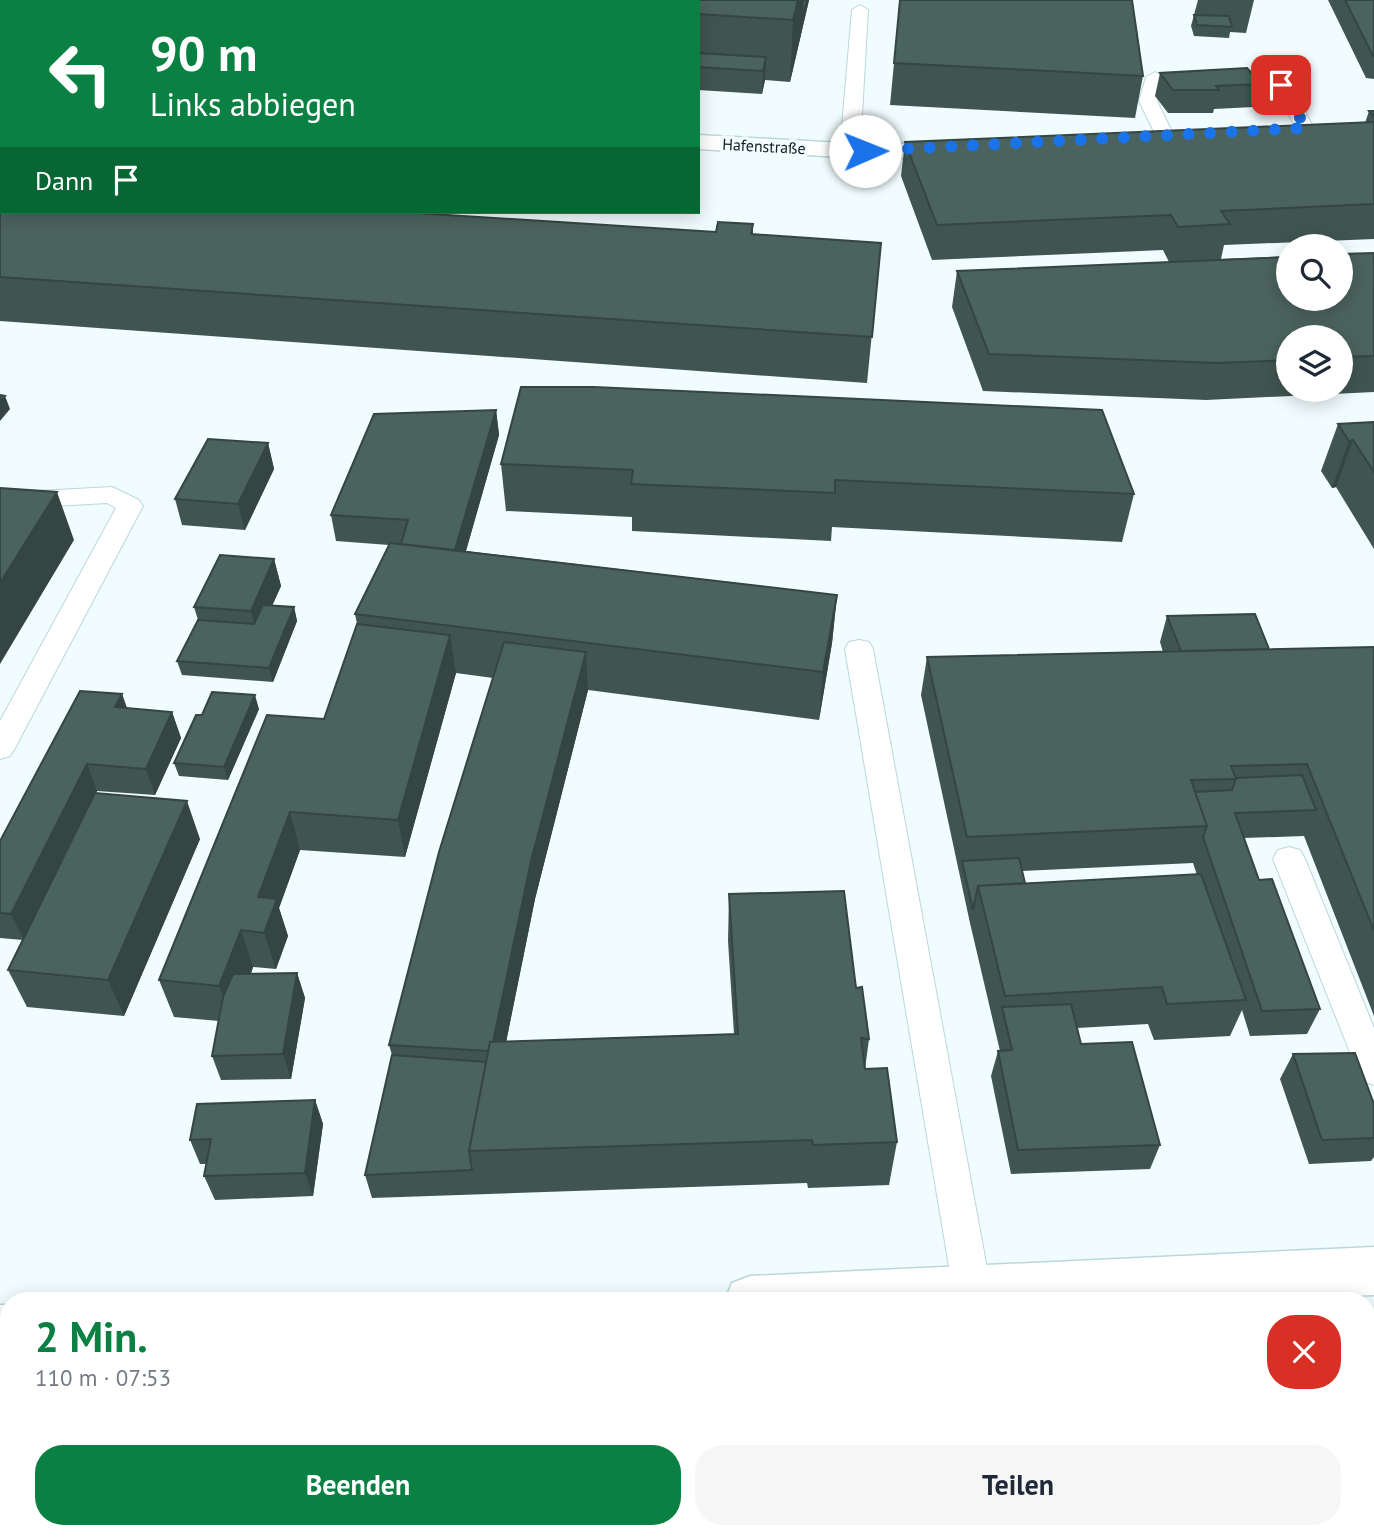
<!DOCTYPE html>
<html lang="de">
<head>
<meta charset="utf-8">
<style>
	:root { --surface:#fff; --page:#f6f6f7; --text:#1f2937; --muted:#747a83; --accent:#0b8043 }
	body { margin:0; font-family:"PT Sans",sans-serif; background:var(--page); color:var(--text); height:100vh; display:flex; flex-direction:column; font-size:26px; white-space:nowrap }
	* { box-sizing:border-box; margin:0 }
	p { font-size:23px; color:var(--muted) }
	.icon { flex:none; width:38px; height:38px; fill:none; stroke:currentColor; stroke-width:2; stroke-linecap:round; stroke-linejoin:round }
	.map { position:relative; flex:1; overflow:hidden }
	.sheet { position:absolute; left:0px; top:1292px; width:1376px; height:247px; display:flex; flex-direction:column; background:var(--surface); border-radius:28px 28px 0 0; box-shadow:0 4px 18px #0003 }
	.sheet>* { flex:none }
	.top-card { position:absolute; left:0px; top:0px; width:700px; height:214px; box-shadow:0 4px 18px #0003; background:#0b8043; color:#fff; overflow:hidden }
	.tools { position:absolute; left:1276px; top:234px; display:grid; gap:14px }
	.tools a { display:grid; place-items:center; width:77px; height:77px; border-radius:50%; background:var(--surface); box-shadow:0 4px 18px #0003; font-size:35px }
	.pin { position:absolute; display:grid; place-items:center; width:60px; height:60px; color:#fff; margin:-30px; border-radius:14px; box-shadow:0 4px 10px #0006 }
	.me { position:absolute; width:77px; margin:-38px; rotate:89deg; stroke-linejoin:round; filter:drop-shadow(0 0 5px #0008) }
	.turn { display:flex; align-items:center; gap:24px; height:147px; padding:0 35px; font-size:32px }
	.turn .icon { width:91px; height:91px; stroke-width:2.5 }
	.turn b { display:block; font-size:49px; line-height:60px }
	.then { display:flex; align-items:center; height:66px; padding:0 35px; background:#0003; gap:14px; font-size:26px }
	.round { display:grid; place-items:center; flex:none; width:74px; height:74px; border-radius:28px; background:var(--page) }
	.summary { display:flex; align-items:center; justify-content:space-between; height:119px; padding:0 35px }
	h1 { font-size:42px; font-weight:800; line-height:52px; color:var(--accent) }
	.action { display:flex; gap:14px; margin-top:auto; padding:14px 35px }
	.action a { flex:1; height:80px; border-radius:28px; background:var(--accent); color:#fff; font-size:28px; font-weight:800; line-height:80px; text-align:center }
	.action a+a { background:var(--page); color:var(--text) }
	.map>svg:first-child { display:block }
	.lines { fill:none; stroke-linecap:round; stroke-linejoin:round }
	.service-casing { stroke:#bbd7db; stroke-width:2 }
	.minor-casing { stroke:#bbd7db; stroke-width:3 }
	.service { fill:#fff; fill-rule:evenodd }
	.minor { fill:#fff; fill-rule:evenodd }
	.wall { fill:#405551; fill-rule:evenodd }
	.shaded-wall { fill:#344542 }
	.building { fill:#4b635e; stroke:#344542; stroke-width:2 }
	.route { stroke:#1a73e8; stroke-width:12; stroke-dasharray:0 21.6 }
	.labels { text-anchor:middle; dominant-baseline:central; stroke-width:7; stroke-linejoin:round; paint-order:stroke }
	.far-street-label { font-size:16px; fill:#131d1e; stroke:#f1fcfe }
</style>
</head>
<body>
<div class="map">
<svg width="1374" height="1537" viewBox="0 0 1374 1537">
	<rect width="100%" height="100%" fill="#f1fcfe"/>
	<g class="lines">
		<!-- service casing -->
		<g class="service-casing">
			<path id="service" d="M860,5L868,10L860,150L850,156L840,150L852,10Z
				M1155,72L1164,77L1157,101L1174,136L1165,142L1156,136L1139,101L1146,77Z
				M1281,80L1290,85L1314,128L1312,132L1305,134L1296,128L1272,85Z
				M112,487L139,500L143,506L15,748L10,756L0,759V721L116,508L107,503L0,509V493Z
				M859,640L869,642L873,649L991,1290L987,1300H957L953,1290L845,649L849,642Z
				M1289,847L1300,850L1305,859L1374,1028V1085L1362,1081L1357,1070L1273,859L1278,850Z"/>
		</g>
		<!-- minor casing -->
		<g class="minor-casing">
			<path id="minor" d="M698,135L879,145L955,141L964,143L967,148L964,153L955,155L879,159L698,149Z
				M1374,1247V1295L1253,1300H725L732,1283L750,1276Z
				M0,1305H9V1355H0Z
				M865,1530H921L922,1537H866Z"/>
		</g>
		<!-- service -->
		<use href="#service" class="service"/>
		<!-- minor -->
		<use href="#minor" class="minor"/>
	</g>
	<!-- wall -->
	<path class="wall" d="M809,0L790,82L765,80L762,94L698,90V2Z
		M900,0L1143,76L1135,118L890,105Z
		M1198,0H1254L1246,33L1230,32L1229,38L1194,36L1191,26Z
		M1328,0H1374V79L1366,78Z
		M1160,73L1261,84L1254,107L1214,109L1213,113H1168L1155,96Z
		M0,85H2V212H429L428,214L716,232L753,224V234L881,243L867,383L0,321Z
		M1369,111H1374V239L1224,245L1221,259L1374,253V392L1206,400L983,391L952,307L957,271L1169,262L1163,250L932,260L901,176L905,142L1365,123ZM1288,338H1340V390H1288Z
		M496,410L499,435L466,551L837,595L832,643L819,720L588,690L535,899L506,1042L734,1034L728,941L729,894L856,988L869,1039L865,1069L897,1142L889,1185L808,1188L807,1183L372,1198L365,1175L392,1055L389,1045L493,678L456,673L405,857L300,850L279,908L288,936L276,969L253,967L251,974L297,973L305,998L291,1079L221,1080L212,1056L219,1021L174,1017L159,980L324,719L357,624L355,614L389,545L336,541L331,515Z
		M1374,422V549L1336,487L1332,488L1321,471L1338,424Z
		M268,443L274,469L245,530L182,525L175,499Z
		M501,464L1134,494L1122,542L832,527L831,541L632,531V517L506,511Z
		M274,559L281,586L272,606L294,607L297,621L273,682L182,675L177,661L198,620L194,607Z
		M1167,616L1269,649L1374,647V1016L1304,836L1244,838L1259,880L1320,1009L1307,1034L1250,1036L1242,1010L1230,1036L1154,1040L1148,1024L1077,1028L1081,1044L1160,1145L1150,1169L1011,1174L991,1076L998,1051H1000L970,923L921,695L927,657L1163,652L1160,642ZM1193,863L1197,875L1025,883L1022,871Z
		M122,694L127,708L172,712L181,738L155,795L97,791L96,794L200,839L124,1016L27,1007L8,970L23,940L0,938V841Z
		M259,709L228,780L179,776L174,763L202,715Z
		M1293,1054L1374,1104V1157L1371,1161L1309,1164L1280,1079Z
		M315,1100L323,1124L313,1196L215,1200L204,1176L207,1164H200L190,1140Z
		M1367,1408H1374V1537H1368L1365,1530H1367Z
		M1107,1530H1240V1532L1237,1537H1108Z"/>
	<!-- shaded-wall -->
	<path class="shaded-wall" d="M798,0H809L790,82L793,20Z
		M766,57L765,80L762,94L763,71Z
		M5,396L10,409L0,421V402Z
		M496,410L499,435L453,596L449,570Z
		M1353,440L1336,487L1332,488L1349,441Z
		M268,443L274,469L245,530L238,504Z
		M57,492L74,540L0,664V583Z
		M274,559L281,586L258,637L251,611Z
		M837,595L832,643L819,720L823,672Z
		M294,607L297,621L273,682L269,668Z
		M450,635L456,673L405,857L398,820Z
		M586,652L588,690L535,899L497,1087L491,1051L531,861Z
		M122,694L131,720L115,707Z
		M255,695L259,709L228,780L224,767Z
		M172,712L181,738L155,795L146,769Z
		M87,764L97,791L24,940L11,914Z
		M187,801L200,839L124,1016L108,980Z
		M290,812L300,850L279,908L288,936L276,969L264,933L258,897Z
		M241,930L253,967L233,1022L219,986Z
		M297,973L305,998L291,1079L283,1054Z
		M315,1100L323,1124L313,1196L305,1173Z
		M37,1530H67L65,1537H35Z
		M446,1530H457L456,1537H445Z"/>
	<!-- building -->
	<path class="building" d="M104,0H638L637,2H102Z
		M683,0H798L793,20L698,14V2H683Z
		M803,0H807L802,21Z
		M900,0H1132L1143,76L894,63Z
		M1345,0H1374V56H1373Z
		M1194,15L1229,16L1232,27L1197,25Z
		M698,53L766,57L763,71L698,67Z
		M1247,68L1261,84L1216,86L1219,90H1173L1160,73Z
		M0,85H2V150H0Z
		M1369,111H1374V117Z
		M1374,122V204L1221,211L1230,224L1178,227L1171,215L937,225L905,142Z
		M0,186H2V212H400L716,232L718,222L753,224L751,234L881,243L872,337L0,277Z
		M1374,253V356L1340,357V338H1288V360L1217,363L989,354L957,271L1288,257V299H1340V254Z
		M521,387H594L1102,410L1134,494L835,480V493L631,484L633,470L501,464Z
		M0,395L5,396L0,402Z
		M496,410L455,550L401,544L408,520L331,515L374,414Z
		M1374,422V472L1353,440L1349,441L1338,424Z
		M208,439L268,443L238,504L175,499Z
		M0,488L57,492L0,583Z
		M390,543L837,595L823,672L355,614Z
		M220,555L274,559L251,611L194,607Z
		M263,605L294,607L269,668L177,661L198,620L254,624Z
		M1255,614L1269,649L1181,651L1167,616Z
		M357,624L450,635L398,820L290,812L258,897L277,899L264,933L241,930L219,986L159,980L267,715L324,719Z
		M504,642L586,652L531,861L493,1042H490L488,1051L389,1045L439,852Z
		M1374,647V931L1307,764L1231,766L1236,779L1191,780L1207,826L967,837L927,657Z
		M80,691L122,694L115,707L172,712L146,769L87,764L11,914L0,913V841Z
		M212,692L255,695L224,767L174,763L196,715H202Z
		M1302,775L1316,810L1235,813L1259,880L1272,879L1320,1009L1262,1011L1203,837L1207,826L1195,792L1232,790L1236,778Z
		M95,793L187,801L108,980L8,970Z
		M1019,858L1025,883L978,886L973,910L962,861Z
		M1201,874L1246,1000L1167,1004L1162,987L1005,996L978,886Z
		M844,891L856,988L862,987L869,1039L861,1038L865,1069L887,1068L897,1142L813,1145L812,1140L469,1151L490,1042L738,1034L729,894Z
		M297,973L283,1054L212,1056L223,997L233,974Z
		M1071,1004L1081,1044L1132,1042L1160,1145L1018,1150L998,1051L1012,1050L1002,1007Z
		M1355,1053L1374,1104V1138L1322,1140L1293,1054Z
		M392,1055L486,1062L469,1151L472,1170L365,1175Z
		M315,1100L305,1173L204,1176L211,1139L190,1140L197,1104Z
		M1367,1408H1374V1483L1367,1461Z
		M0,1448H9V1530H37L35,1537H0Z
		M257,1530H446L445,1537H256Z
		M1121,1530H1240V1532L1147,1537H1123Z"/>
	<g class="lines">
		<!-- route -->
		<path class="route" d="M865,151L1306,128L1281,85"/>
	</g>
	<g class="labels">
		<!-- far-street labels -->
		<g class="far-street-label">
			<text transform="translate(764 146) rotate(3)">Hafenstraße</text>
		</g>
	</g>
</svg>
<div class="tools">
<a><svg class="icon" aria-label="search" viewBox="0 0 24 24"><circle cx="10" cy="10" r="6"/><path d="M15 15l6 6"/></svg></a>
<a><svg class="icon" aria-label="layers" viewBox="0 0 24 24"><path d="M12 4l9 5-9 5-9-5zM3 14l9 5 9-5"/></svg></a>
</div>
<div class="pin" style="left:1281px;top:85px;background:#d93025"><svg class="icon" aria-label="arrive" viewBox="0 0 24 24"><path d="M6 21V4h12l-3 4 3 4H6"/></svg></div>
<svg class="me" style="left:865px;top:151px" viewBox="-20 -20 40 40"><circle r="19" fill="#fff"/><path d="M0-13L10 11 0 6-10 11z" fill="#1a73e8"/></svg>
<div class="top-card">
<div class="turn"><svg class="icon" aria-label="left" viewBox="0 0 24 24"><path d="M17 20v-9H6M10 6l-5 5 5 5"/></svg><div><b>90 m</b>Links abbiegen</div></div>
<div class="then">Dann<svg class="icon" aria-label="arrive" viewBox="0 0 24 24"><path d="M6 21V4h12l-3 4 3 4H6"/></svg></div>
</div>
<section class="sheet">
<div class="summary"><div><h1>2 Min.</h1><p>110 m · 07:53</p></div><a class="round" style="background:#d93025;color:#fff"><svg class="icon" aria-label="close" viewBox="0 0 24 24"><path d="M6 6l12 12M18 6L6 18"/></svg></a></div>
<div class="action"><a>Beenden</a><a>Teilen</a></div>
</section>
</div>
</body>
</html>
